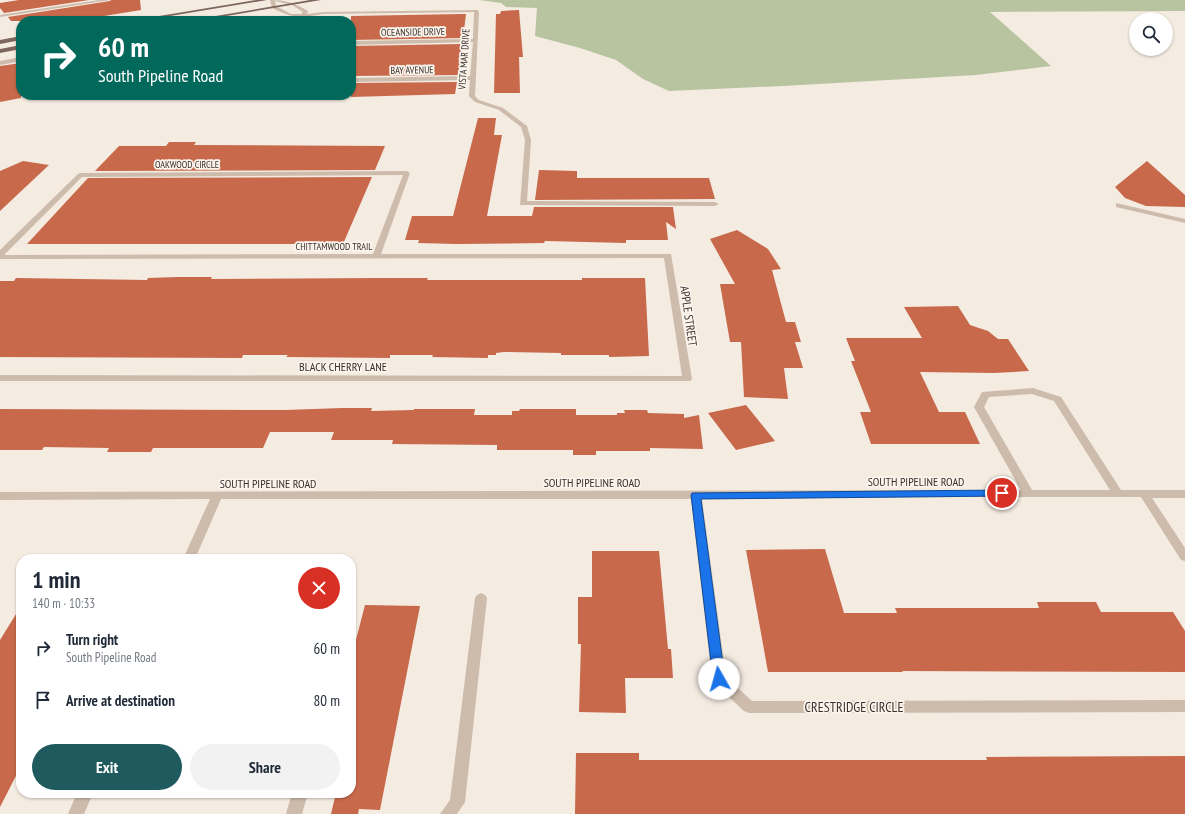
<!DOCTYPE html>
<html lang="en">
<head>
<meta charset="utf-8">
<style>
	:root { --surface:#fff; --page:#f2f2f3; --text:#1f2937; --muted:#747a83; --accent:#1f5a5e }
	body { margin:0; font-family:"PT Sans Narrow",sans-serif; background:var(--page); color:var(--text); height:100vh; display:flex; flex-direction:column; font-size:15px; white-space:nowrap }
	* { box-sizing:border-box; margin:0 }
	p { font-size:13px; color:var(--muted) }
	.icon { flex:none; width:22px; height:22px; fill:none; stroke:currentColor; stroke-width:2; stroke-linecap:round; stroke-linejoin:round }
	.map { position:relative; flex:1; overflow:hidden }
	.side { position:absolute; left:16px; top:554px; width:340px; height:244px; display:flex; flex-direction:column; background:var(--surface); border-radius:16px; box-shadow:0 1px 3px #0004 }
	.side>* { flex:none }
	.top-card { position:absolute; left:16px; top:16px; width:340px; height:84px; border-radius:16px; box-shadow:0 1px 3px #0004; background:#00695c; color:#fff; overflow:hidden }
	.tools { position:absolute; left:1129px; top:12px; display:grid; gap:8px }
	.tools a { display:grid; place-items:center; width:44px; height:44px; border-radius:50%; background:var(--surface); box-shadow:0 1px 3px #0004; font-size:20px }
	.pin { position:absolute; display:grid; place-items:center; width:34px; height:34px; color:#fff; margin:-17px; border:2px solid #fff; border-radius:50%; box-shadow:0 1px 4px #0007 }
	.me { position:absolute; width:44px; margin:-22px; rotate:353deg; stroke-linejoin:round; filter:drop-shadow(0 0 3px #0008) }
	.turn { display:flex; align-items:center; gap:14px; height:84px; padding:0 16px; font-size:18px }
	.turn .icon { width:52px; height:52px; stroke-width:2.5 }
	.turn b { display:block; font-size:28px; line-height:34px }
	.round { display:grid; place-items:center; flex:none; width:42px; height:42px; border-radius:21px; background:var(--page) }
	.summary { display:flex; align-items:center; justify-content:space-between; height:68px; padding:0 16px }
	h1 { font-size:24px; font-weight:800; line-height:30px }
	.cta { display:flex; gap:8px; margin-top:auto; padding:8px 16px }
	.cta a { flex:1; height:46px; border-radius:24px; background:var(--accent); color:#fff; font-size:16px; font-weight:800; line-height:46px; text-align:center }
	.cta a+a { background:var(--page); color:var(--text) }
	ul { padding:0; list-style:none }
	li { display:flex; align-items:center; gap:12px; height:52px; padding:0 16px }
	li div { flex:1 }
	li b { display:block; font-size:15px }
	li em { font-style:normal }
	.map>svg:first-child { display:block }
	.green { fill:#b8c4a0 }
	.building { fill:#c8694b }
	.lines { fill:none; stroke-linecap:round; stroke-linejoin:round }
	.minor { fill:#cdbbac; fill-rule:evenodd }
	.major { fill:#7d675c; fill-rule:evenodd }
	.route { fill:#1a73e8; stroke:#114b97 }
	.labels { text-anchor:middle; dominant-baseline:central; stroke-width:3.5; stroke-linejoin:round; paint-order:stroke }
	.far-street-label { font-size:10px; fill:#3b302b; stroke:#fbf5ee }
	.street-label { font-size:12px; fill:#3b302b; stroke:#fbf5ee }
	.near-street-label { font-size:14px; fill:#3b302b; stroke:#fbf5ee }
</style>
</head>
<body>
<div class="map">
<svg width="1185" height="814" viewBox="0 0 1185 814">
	<rect width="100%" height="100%" fill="#f4ebe1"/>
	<!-- green -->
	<path class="green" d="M479,0H1185V11L990,12L1051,66L976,75L783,86L669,91L643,79L616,60L580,48L535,36L537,8L506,7L501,3Z"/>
	<!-- building -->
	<path class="building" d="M19,0H89L4,13L0,8V3Z
		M111,0H140L141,10L73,21H11L8,17L110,1Z
		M519,10L523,57H519L520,93H494L496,14H500L501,11Z
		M462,14H466L463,38L351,40V16Z
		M462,44L458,75L351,76V46Z
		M21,63V98L0,102V66Z
		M457,82L455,94L351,97V83Z
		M478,118H496L494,135H502L487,216H532L534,207H673L676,229L666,222L668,240H626V243L545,241L544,243L456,244L418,243L419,240H405L412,216H453Z
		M169,142H196L194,145L385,146L375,170L95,171L119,146H166Z
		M23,161L49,165L0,211V171Z
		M1147,161L1185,195V207L1146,206L1125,198L1115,187Z
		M539,170L577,171V178H709L715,199L535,200Z
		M372,177L343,244H27L88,178Z
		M737,230L768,249L781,269L772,270L786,322H795L801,342H795L803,368H784L788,399L744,397L741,342H730L720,284H735L710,239Z
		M178,277H212L211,279L382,278H428L427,280H582V278H645L649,356L609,357V355H561V353L504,352L496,353V355H488V358L432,357L433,355H390V358L286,357L288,355H243L242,358L0,357V281H14L16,278L147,280L148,278Z
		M958,306L970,325L988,331L998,339H1008L1029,371L994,373L920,372L939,412H965L980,444H871L860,412H871L851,361H855L846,338H922L904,307Z
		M746,405L775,441L736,450L708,413Z
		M342,408H372L371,411L414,410V409H475L474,415H512V411H519L520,409H576V415H617V413H625L624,410H647L648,413L684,414V418L699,415L703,449L650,448V451H596V455H573V450H497V445L392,444L393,440H331L334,432H270L263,448H153L151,452H107L109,448L44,447L42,450H0V409L286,410Z
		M825,549L844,613H897L895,608H1039L1037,602H1096L1101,612H1173L1185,631V672L902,671L903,672H768L746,550Z
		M592,551H659L668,649H671L673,678H625L626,713L579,712L581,644H578V597H592Z
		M365,605L420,606L380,810L359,809L358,814H331L336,793H351V659Z
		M21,606V766L0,807V640Z
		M576,753H639V760H987L986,757L1185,756V814H575Z"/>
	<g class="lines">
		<!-- minor -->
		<path class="minor" d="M99,0H110L0,17V15Z
			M270,0C285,0 295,3 308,11L307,14L323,12L478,10L479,13L475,96L479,100L503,108L527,126L531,140L527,201L715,202L719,204L715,206L520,205L525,140L521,127L499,110L475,102L469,96L470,80L351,82V78L470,76L473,42L351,45V41L473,39L474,12L323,14C300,18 294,19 272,8ZM275,1L292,5L303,12L301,14H291L276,6Z
			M21,57V61L0,65V61Z
			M407,171L410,173L381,254H671L692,379L690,381H0V375L682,376L664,258L0,259V250L78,174L80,173ZM403,175L373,254L4,255L82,177Z
			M1116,203L1185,219V223L1116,207Z
			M1033,388L1061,397L1121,490H1185V498H1152L1185,548V561L1181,560L1141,497H962L702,499L726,677L752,701L1185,700V712L749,713L744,711L714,683L712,679L691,499H221L195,559H183L210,499L0,500V492L1021,490L974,407L982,392ZM1032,394L1054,401L1110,490H1032L984,407L989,397Z
			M481,593L485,595L487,598L465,802L457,814H440L450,800L475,598L477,595Z
			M77,793H93L84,814H68Z
			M292,793H308L302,814H286Z"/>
		<!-- major -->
		<path class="major" d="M256,0H267L140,21H129Z
			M310,0H321L197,21H186Z
			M21,36V40L0,44V40Z
			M21,45V49L0,53V49Z"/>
	</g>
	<!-- route -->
	<path class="route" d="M1002,490L1007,493L1005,496L701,499L725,679L723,683L719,684L714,683L713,679L691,495L692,493Z"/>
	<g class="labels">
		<!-- far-street labels -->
		<g class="far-street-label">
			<text transform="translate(413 32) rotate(-1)">OCEANSIDE DRIVE</text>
			<text transform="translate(464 59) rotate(-86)">VISTA MAR DRIVE</text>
			<text transform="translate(412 70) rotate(-1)">BAY AVENUE</text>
			<text x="187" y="164">OAKWOOD CIRCLE</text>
			<text x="334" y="246">CHITTAMWOOD TRAIL</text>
		</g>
		<!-- street labels -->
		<g class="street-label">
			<text transform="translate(689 316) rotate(82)">APPLE STREET</text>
			<text x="343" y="366">BLACK CHERRY LANE</text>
			<text x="916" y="481">SOUTH PIPELINE ROAD</text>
			<text x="592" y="482">SOUTH PIPELINE ROAD</text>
			<text x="268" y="483">SOUTH PIPELINE ROAD</text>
		</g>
		<!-- near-street labels -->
		<g class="near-street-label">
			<text x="854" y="707">CRESTRIDGE CIRCLE</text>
		</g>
	</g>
</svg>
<div class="tools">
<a><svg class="icon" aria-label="search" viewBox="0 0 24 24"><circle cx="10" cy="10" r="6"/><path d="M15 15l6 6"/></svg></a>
</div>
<div class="pin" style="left:1002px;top:493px;background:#d93025"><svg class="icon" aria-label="arrive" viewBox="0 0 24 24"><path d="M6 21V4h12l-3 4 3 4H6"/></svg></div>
<svg class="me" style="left:719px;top:679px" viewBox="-20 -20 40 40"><circle r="19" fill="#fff"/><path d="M0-13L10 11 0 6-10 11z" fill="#1a73e8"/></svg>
<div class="top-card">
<div class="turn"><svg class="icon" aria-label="right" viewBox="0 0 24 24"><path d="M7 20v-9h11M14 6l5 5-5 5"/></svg><div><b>60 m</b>South Pipeline Road</div></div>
</div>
<section class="side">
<div class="summary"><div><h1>1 min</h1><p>140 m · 10:33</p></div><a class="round" style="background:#d93025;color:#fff"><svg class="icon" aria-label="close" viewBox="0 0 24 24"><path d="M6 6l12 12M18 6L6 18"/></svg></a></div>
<ul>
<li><svg class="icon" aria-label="right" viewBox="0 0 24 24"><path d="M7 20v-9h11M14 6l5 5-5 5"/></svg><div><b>Turn right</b><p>South Pipeline Road</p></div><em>60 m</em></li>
<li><svg class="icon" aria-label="arrive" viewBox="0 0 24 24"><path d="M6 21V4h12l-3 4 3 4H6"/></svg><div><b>Arrive at destination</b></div><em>80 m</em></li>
</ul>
<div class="cta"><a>Exit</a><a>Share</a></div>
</section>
</div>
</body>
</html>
